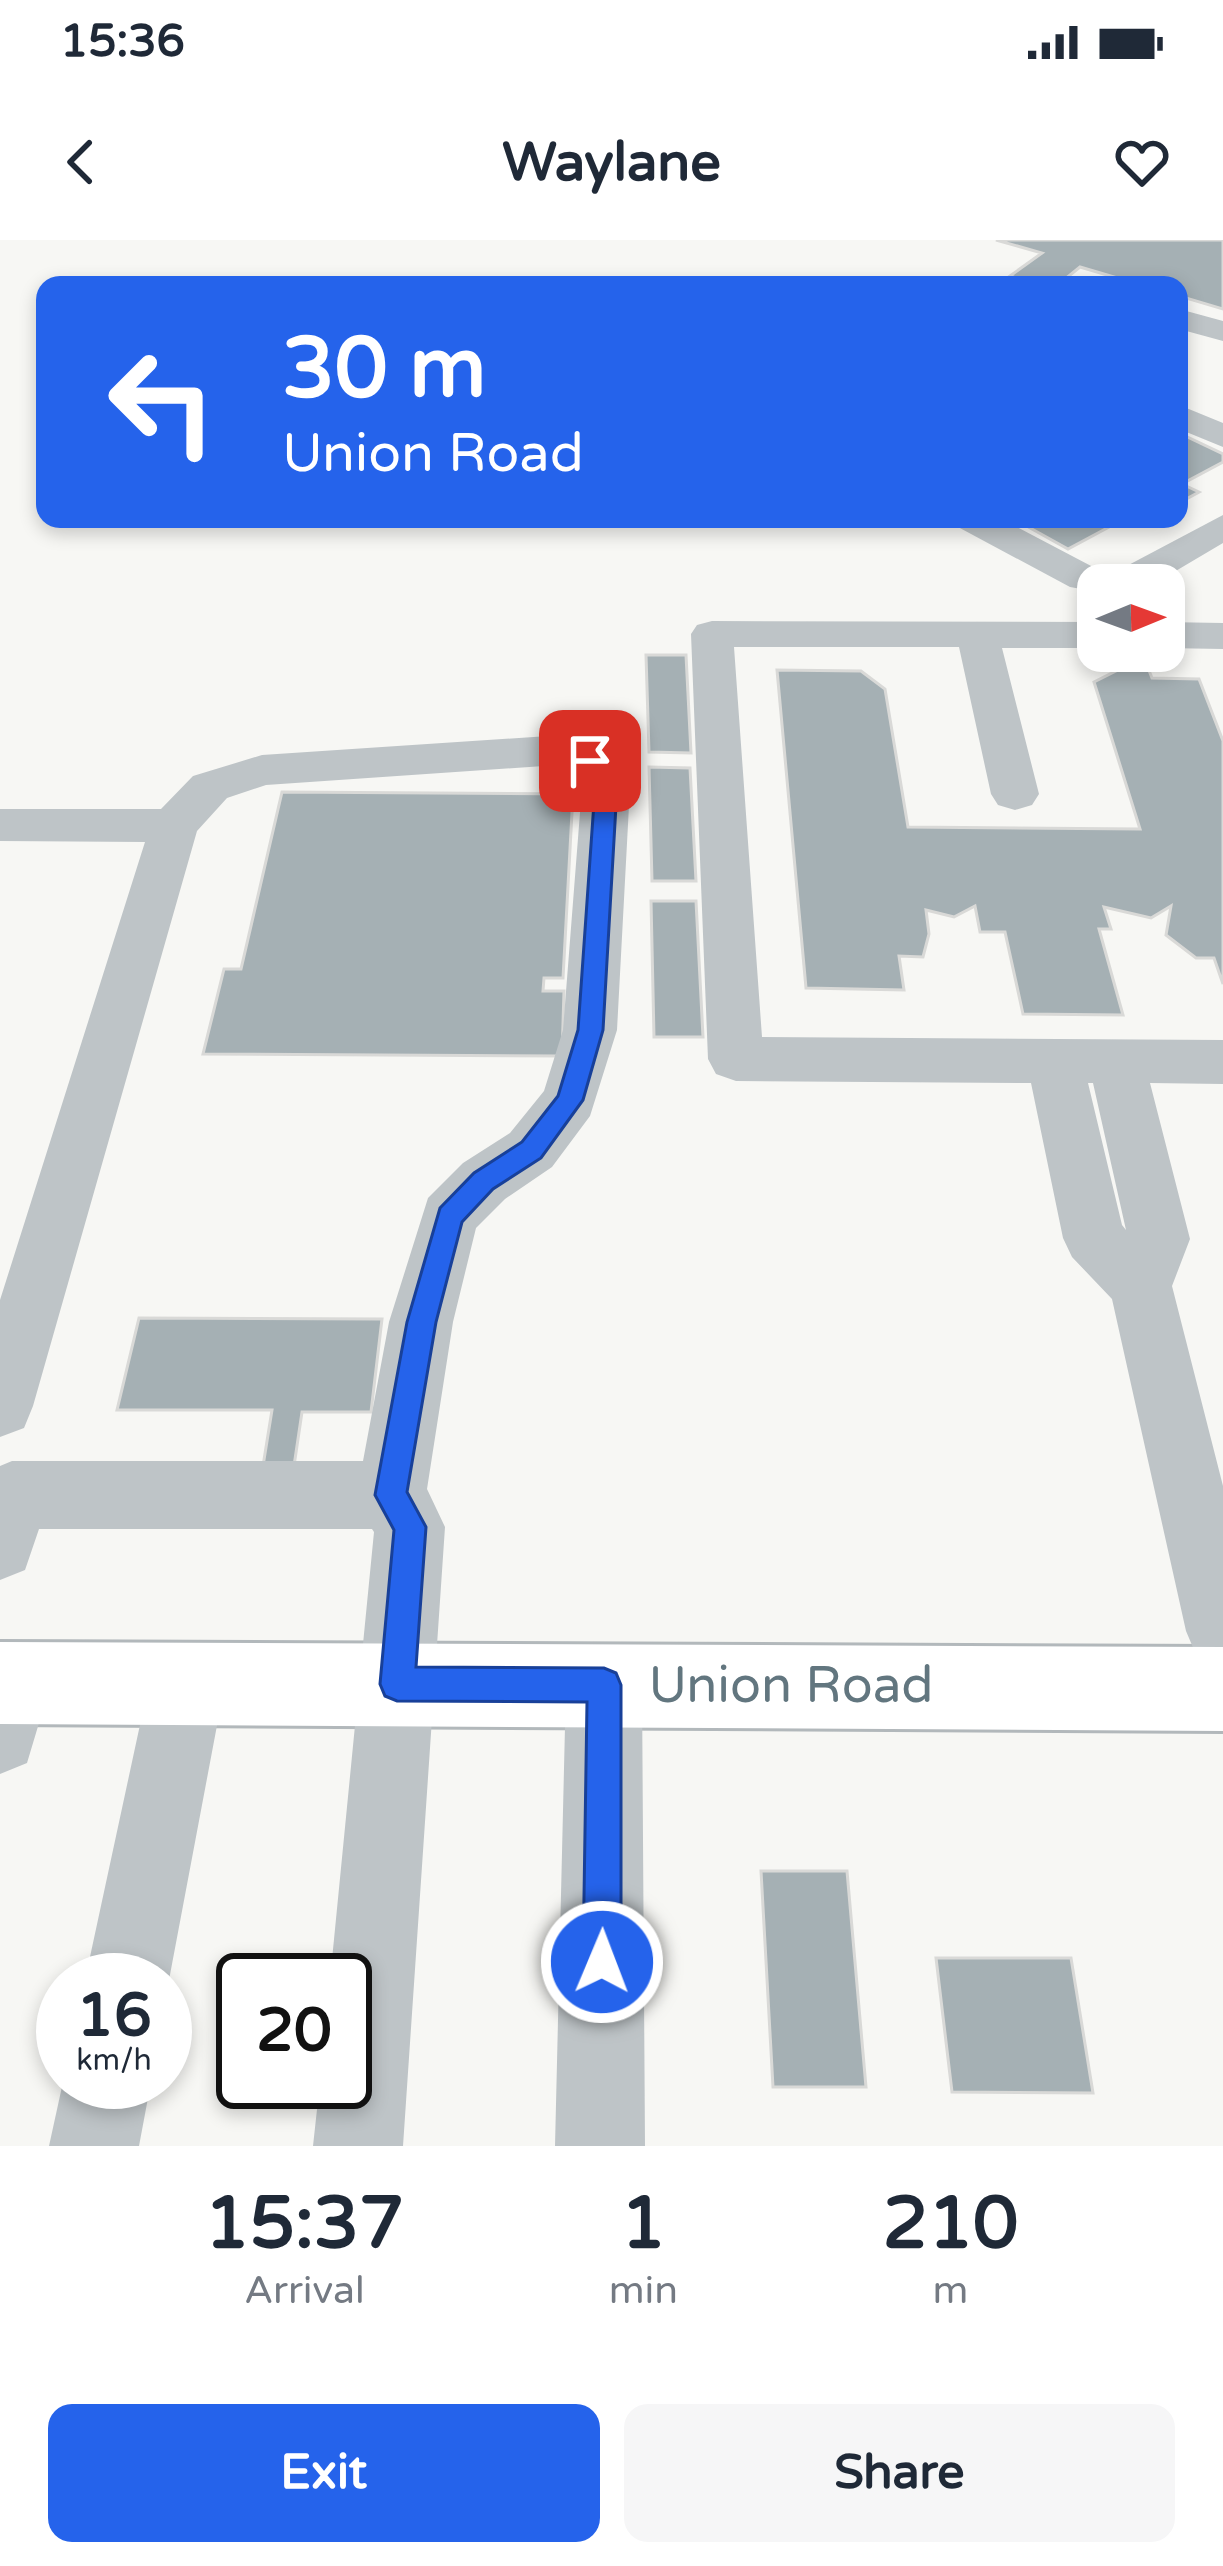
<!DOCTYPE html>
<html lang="en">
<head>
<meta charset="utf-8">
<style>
	:root { --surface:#fff; --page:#f6f6f7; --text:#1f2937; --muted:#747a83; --accent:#2563eb }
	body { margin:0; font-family:"Varela Round",sans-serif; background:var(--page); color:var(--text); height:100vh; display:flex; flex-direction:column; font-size:45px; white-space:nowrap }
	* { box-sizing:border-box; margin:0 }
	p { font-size:39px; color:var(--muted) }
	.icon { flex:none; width:66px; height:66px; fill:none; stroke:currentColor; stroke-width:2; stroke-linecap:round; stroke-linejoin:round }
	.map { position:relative; height:1906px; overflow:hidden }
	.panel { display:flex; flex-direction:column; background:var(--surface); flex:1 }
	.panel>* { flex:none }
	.banner { position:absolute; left:36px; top:36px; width:1152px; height:252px; border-radius:24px; box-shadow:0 6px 18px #0003; background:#2563eb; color:#fff; overflow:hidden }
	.needle { width:78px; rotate:89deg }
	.controls { position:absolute; left:1077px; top:324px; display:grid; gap:24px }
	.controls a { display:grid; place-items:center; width:108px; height:108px; border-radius:24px; background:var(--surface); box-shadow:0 6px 18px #0003; font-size:60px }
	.speed { position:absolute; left:36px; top:1713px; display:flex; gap:24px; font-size:60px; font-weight:700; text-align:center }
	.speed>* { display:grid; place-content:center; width:156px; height:156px; border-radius:50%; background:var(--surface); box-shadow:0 6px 18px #0003; line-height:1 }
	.speed small { font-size:30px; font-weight:400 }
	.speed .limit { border:6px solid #111; border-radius:18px; background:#fff; color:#111 }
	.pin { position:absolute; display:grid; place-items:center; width:102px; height:102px; color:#fff; margin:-51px; border-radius:24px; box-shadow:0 6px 18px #0006 }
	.me { position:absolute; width:132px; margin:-66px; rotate:1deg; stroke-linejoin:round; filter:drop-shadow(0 0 9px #0008) }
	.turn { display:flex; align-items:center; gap:42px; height:252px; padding:0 48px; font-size:54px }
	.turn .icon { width:156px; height:156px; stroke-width:2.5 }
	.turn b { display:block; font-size:84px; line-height:102px }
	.eta { display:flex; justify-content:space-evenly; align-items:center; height:204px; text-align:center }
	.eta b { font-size:72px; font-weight:700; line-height:84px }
	.action { display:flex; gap:24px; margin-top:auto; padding:24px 48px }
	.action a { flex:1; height:138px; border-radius:24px; background:var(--accent); color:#fff; font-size:48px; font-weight:700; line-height:138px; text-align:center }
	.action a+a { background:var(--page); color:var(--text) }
	.status { display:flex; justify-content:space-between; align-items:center; height:84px; padding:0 60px; background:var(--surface); direction:ltr }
	.status svg { height:33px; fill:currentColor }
	header { display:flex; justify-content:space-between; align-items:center; height:156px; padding:0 48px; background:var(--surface); font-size:54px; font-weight:700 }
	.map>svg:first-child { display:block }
	.building { fill:#a5b0b4; stroke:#d9d9d7; stroke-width:3 }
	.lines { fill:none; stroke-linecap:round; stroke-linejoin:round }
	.major-casing { stroke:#b2b8bb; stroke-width:6 }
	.minor { fill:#bec4c7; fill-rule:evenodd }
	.major { fill:#fff; fill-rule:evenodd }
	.route { fill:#2563eb; stroke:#184099; stroke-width:3 }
	.labels { text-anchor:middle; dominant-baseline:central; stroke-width:12; stroke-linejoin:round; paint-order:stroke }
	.near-street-label { font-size:51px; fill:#62767f; stroke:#fff }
</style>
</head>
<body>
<div class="status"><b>15:36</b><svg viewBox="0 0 49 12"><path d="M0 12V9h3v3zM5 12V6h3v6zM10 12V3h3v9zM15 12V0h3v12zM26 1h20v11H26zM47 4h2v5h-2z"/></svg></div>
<header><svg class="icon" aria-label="back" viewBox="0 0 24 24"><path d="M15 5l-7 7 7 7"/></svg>Waylane<svg class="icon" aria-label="heart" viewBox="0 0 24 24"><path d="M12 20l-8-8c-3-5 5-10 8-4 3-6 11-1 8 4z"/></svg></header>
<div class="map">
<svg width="1223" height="1906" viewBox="0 0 1223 1906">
	<rect width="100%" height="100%" fill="#f7f7f4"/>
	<!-- building -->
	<path class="building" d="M996,0H1223V69L1179,56V45H1141L1080,27L1065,39L1087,45H1039L1010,36L1042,13Z
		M1179,193L1223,214V222L1182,244L1199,252L1179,263Z
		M1014,279H1124L1068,309Z
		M646,415H686L691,513L649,512Z
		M1122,428H1148L1152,438L1199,439L1223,501V744L1214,718H1196L1166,695L1171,666L1151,678L1104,667L1111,689H1099L1123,775L1023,774L1005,692H980L975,666L954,677L926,670L929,694L923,717L899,716L904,750L806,748L777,430L861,431L885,449L908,587L1140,589L1094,442Z
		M649,527L690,528L696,641H652Z
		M282,552L573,554L563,738H544L543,751H564L562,816L203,814L224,729H241Z
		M651,661H696L703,797H654Z
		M139,1078L382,1079L371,1172H302L294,1226H263L272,1170H117Z
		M761,1631H847L866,1847H773Z
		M936,1718H1071L1093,1853L952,1852Z"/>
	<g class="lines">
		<!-- major casing -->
		<g class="major-casing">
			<path id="major" d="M0,1402L1223,1407V1491L0,1484Z"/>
		</g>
		<!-- minor -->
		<path class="minor" d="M1179,69L1223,81V101L1179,89Z
			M1179,165L1223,183V207L1179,189Z
			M1223,275V303L1152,345H1098V352L1070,347L958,287L953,279H1002L1093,327L1121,329Z
			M712,381L1098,382V408H1002L1039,554L1032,565L1015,570L998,565L991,554L959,407H734L762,797L1223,800V844L1150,843L1190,999L1172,1046L1223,1246V1428L1197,1417L1186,1391L1112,1059L1072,1017L1063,998L1031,843L736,841L716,834L708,819L691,394L697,385ZM1088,843H1093L1126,990L1122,985Z
			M1164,382L1223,383V409L1164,408Z
			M563,495L606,510L630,547L617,790L590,876L552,927L505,959L476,988L453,1082L427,1249L445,1287L403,1906H313L320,1842H345V1740H330L374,1292L372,1289H39L25,1330L0,1340V1226L12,1221H363L389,1082L428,958L463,923L510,893L544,851L563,790L582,547L573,531L558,525L266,545L227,558L197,591L33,1166L24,1188L0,1197V1060L145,602L0,601V569H161L193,536L262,515Z
			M13,1405L40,1416L51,1443L27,1523L0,1534V1411Z
			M187,1405L214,1416L225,1443L169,1740L165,1750V1740H85L149,1443L160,1416Z
			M604,1407L631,1418L642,1445L645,1906H555L566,1445L577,1418Z
			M63,1842H151L139,1906H49Z"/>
		<!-- major -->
		<use href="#major" class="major"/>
	</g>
	<!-- route -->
	<path class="route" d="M590,514L598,516L617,548L603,790L583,860L541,918L493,949L462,982L436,1082L407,1252L426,1287L416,1427L604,1428L616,1433L621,1445V1722L615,1735L602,1741L588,1735L583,1722L587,1462L397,1461L385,1456L380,1444L394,1290L375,1255L407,1082L440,968L474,933L522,902L558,856L578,790L595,548L580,521Z"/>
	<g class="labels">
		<!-- near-street labels -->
		<g class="near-street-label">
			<text x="791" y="1446">Union Road</text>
		</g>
	</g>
</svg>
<div class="controls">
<a><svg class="needle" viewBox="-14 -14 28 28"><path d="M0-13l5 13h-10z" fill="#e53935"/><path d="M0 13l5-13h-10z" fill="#747a83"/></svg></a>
</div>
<div class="speed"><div>16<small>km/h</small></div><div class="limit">20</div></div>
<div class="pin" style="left:590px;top:521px;background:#d93025"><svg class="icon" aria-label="arrive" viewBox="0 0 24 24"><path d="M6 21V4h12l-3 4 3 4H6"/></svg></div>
<svg class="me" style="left:602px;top:1722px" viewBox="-20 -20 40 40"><circle r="17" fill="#2563eb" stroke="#fff" stroke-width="3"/><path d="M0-11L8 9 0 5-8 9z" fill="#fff"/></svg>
<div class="banner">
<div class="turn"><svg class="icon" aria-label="left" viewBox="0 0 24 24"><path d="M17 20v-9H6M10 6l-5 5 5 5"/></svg><div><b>30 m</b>Union Road</div></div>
</div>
</div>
<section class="panel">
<div class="eta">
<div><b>15:37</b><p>Arrival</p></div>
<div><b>1</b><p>min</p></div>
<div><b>210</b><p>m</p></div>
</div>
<div class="action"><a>Exit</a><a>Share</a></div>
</section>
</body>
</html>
